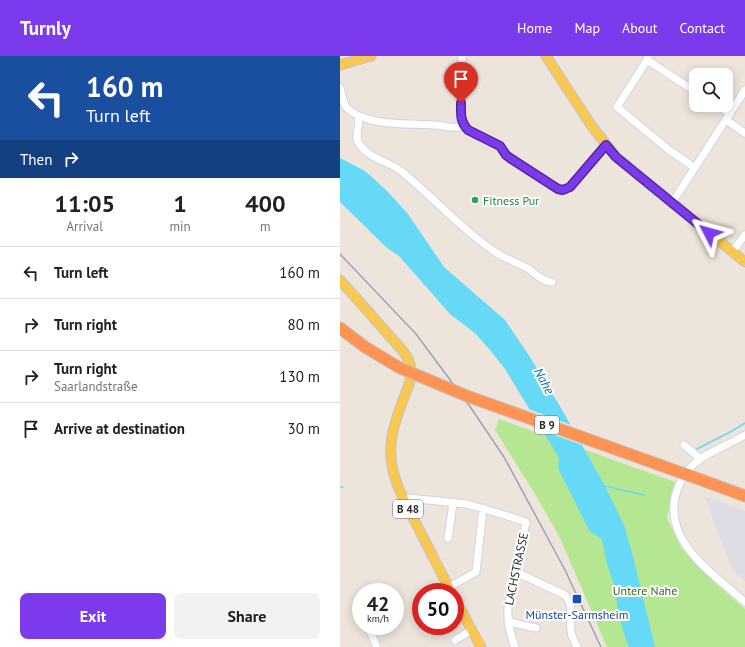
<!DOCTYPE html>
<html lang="en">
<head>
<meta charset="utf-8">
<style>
	:root { --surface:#fff; --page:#f2f2f2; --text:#202124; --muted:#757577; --line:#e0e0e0; --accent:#7c3aed }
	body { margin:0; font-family:"PT Sans",sans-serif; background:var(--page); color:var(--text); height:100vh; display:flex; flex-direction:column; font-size:15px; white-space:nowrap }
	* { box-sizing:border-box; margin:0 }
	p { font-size:13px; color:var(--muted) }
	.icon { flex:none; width:22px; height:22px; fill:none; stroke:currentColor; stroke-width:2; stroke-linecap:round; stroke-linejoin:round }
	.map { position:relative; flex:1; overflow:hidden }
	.side { display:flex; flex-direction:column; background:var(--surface); width:340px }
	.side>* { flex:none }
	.banner { background:#1a4fa0; color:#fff; overflow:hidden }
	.controls { position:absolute; left:349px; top:12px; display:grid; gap:8px }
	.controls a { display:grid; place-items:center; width:44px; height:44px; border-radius:8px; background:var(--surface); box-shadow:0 2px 10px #0003; font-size:20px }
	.speed { position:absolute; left:12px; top:527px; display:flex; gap:8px; font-size:20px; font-weight:700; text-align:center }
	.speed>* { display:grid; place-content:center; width:52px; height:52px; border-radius:50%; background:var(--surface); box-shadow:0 2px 10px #0003; line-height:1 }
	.speed small { font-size:10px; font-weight:400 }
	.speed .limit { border:6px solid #d22; background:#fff; color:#111 }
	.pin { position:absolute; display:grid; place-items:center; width:34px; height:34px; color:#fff; margin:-41px -17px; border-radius:50% 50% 50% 0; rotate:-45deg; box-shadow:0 0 4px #0007 }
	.pin .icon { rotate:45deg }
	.me { position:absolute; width:44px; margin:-22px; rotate:309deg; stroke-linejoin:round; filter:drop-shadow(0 0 3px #0008) }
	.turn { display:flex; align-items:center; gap:14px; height:84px; padding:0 20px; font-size:18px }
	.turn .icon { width:52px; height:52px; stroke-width:2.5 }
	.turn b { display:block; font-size:28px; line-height:34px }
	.then { display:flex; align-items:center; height:38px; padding:0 20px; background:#0003; gap:8px; font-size:15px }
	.eta { display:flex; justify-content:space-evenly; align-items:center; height:68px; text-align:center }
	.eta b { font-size:24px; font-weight:700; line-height:28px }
	.button { display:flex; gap:8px; margin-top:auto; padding:8px 20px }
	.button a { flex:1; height:46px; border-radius:8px; background:var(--accent); color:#fff; font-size:16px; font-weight:700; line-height:46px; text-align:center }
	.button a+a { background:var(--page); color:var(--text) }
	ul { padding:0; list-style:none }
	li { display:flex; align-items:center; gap:12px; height:52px; padding:0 20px; border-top:1px solid var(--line) }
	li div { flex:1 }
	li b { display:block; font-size:15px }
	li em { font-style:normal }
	header { display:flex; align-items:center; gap:24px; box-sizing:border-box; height:56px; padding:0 20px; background:var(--accent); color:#fff }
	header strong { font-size:19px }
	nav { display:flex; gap:22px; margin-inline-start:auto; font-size:14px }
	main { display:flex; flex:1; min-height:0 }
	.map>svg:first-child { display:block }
	.industrial { fill:#dedce5 }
	.green { fill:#b5e793 }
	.water { fill:#66d9f6 }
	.pier { fill:#ede4db }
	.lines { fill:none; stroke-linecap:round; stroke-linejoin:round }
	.stream { stroke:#66d9f6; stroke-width:1.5 }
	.minor-casing { stroke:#d0d5e4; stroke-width:9 }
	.major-casing { stroke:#c3c3c3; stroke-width:11 }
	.highway-casing { stroke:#c3c3c3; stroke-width:13 }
	.minor { stroke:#fff; stroke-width:7 }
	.major { stroke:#f9c853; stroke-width:9 }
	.highway { stroke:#ff9353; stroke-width:11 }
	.rail { stroke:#9da2b5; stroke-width:1.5 }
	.highway-bridge-casing { stroke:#c3c3c3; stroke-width:13; stroke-linecap:butt }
	.highway-bridge { stroke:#ff9353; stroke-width:11 }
	.route-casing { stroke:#51269a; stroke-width:10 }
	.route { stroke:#7c3aed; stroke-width:7 }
	.leisure-dot { fill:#2e9e5b; stroke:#fff; stroke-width:1.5 }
	.transit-dot { fill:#1a4fb4; stroke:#fff; stroke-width:1.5 }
	.labels { text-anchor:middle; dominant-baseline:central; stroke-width:4; stroke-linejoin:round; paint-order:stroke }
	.shield { fill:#fff; stroke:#6a6a6a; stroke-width:1 }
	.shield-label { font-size:11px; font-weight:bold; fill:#2a2a2a }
	.leisure-label { font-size:12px; fill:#27864d; stroke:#fff; text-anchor:start }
	.street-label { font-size:12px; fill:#2a2a2a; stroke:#fff }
	.park-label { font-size:12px; fill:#2c6b15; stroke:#fff }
	.transit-label { font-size:12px; fill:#164399; stroke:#fff }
	.water-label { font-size:13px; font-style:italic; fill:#0576a3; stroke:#fff }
</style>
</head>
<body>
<header>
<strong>Turnly</strong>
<nav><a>Home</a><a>Map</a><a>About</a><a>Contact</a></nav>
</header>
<main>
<section class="side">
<div class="banner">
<div class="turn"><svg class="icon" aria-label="left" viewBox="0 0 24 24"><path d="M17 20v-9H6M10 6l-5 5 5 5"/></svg><div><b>160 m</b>Turn left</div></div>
<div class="then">Then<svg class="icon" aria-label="right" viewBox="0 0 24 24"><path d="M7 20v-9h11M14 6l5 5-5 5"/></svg></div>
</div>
<div class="eta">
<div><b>11:05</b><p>Arrival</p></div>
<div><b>1</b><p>min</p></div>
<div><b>400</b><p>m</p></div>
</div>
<ul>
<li><svg class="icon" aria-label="left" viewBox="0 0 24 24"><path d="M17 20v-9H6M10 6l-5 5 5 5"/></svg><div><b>Turn left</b></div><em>160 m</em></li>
<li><svg class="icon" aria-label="right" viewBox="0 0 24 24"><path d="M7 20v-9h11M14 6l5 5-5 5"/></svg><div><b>Turn right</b></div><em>80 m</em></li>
<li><svg class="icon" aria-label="right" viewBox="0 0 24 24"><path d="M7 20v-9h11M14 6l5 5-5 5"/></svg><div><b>Turn right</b><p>Saarlandstraße</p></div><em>130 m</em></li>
<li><svg class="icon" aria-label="arrive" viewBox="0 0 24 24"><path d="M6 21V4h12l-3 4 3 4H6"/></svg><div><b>Arrive at destination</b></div><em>30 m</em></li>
</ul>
<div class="button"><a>Exit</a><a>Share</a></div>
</section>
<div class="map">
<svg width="405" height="591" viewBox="0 0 405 591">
	<rect width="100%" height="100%" fill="#ede4db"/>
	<!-- industrial -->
	<path class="industrial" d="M364,440L405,455V525L392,513Z"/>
	<!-- green -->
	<path class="green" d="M159,363L335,426L327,462L341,491L374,526L405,553V591H267L221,484L198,443L155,374Z"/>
	<!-- water -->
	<path class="water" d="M0,102L25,115L46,134L68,158L104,211L165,264L190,301L221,352L265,430L284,469L293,500L315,591H289L285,581L278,556L275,533L266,504L262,483L250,476L218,412L219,402L165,313L150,294L136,278L110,258L59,200L46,191L0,146Z"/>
	<!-- pier -->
	<path class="pier" d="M188,353L234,370L245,390L200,374Z"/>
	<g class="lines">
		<!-- stream -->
		<path class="stream" d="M355,394L392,375L405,367
			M265,430L304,439
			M0,431H3"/>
		<!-- minor casing -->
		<g class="minor-casing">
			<path id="minor" d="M122,0L121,65L124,70L128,74L160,90L166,99L169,102L215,131L223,134L230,131L266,89
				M308,0L307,4L277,51L329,94L355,112
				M307,4L356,36
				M0,32C2,38 3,48 7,52C27,71 68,67 94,69C105,69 114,74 124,70
				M377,49L390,58
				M18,60C21,70 13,82 20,89C30,103 48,105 61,115C92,140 118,170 151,193C162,202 177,206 189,213C196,218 203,226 212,226
				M386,64L405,77
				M332,147L405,34
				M392,196L405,179
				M405,379C389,389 369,395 355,407C345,416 338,428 335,441C325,488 375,519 405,546
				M344,389L361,403
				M64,444L68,442L127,448L161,458L186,466L168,551C167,565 170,578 175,591
				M108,482L113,447
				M176,516L225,539C235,550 229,563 231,576C232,581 235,586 237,591
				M109,531L136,516L143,452
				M168,566L196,572
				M28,571L37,591
				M115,584L132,574"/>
		</g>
		<!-- major casing -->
		<g class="major-casing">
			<path id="major" d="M206,0L251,69L276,101L405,206
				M0,9L31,0
				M0,224L63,295C67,301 71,307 71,314C72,324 67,334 63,344C58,358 52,372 51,388C49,408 55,426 64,444L111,536
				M115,543L141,591"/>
		</g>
		<!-- highway casing -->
		<g class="highway-casing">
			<path id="highway" d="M0,272L25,291L60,312
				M356,422L405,440"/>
		</g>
		<!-- minor -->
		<use href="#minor" class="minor"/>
		<!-- major -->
		<use href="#major" class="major"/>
		<!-- highway -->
		<use href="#highway" class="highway"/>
		<!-- rail -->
		<path class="rail" d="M0,198L76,278L131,352L164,401L225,514L261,591"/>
		<!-- highway-bridge casing -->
		<g class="highway-bridge-casing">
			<path id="highway-bridge" d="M60,312L127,340L356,422"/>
		</g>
		<!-- highway-bridge -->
		<use href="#highway-bridge" class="highway-bridge"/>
	</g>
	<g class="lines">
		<!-- route casing -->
		<g class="route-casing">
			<path id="route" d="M121,47C121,58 120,66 128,74L160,90L166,99L170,102L218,133L223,134L230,131L266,89L276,101L369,177"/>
		</g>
		<!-- route -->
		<use href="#route" class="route"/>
	</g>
	<!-- markers -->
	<circle class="leisure-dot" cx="135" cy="144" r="4"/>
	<rect class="transit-dot" x="232" y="538" width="10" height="10" rx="2"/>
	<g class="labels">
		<!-- shield labels -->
		<g class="shield">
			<rect x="195" y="360" width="24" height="18" rx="3"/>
			<rect x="53" y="444" width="30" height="18" rx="3"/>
		</g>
		<g class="shield-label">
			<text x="207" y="369">B 9</text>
			<text x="68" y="453">B 48</text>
		</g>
		<!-- leisure labels -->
		<g class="leisure-label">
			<text x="143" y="144">Fitness Pur</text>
		</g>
		<!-- street labels -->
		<g class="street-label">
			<text transform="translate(176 513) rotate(-78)">LACHSTRASSE</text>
		</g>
		<!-- park labels -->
		<g class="park-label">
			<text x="305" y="534">Untere Nahe</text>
		</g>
		<!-- transit labels -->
		<g class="transit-label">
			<text x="237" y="558">Münster-Sarmsheim</text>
		</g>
		<!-- water labels -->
		<g class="water-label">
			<text transform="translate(204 325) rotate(62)">Nahe</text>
		</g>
	</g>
</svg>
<div class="controls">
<a><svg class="icon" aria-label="search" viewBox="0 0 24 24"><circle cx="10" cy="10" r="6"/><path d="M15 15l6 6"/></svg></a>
</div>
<div class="speed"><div>42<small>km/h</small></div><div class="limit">50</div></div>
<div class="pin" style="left:121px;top:47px;background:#d93025"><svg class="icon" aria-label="arrive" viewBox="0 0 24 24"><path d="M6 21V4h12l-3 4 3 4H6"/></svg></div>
<svg class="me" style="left:369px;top:177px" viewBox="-20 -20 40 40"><path d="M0-17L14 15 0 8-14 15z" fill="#7c3aed" stroke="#fff" stroke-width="4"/></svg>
</div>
</main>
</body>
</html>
